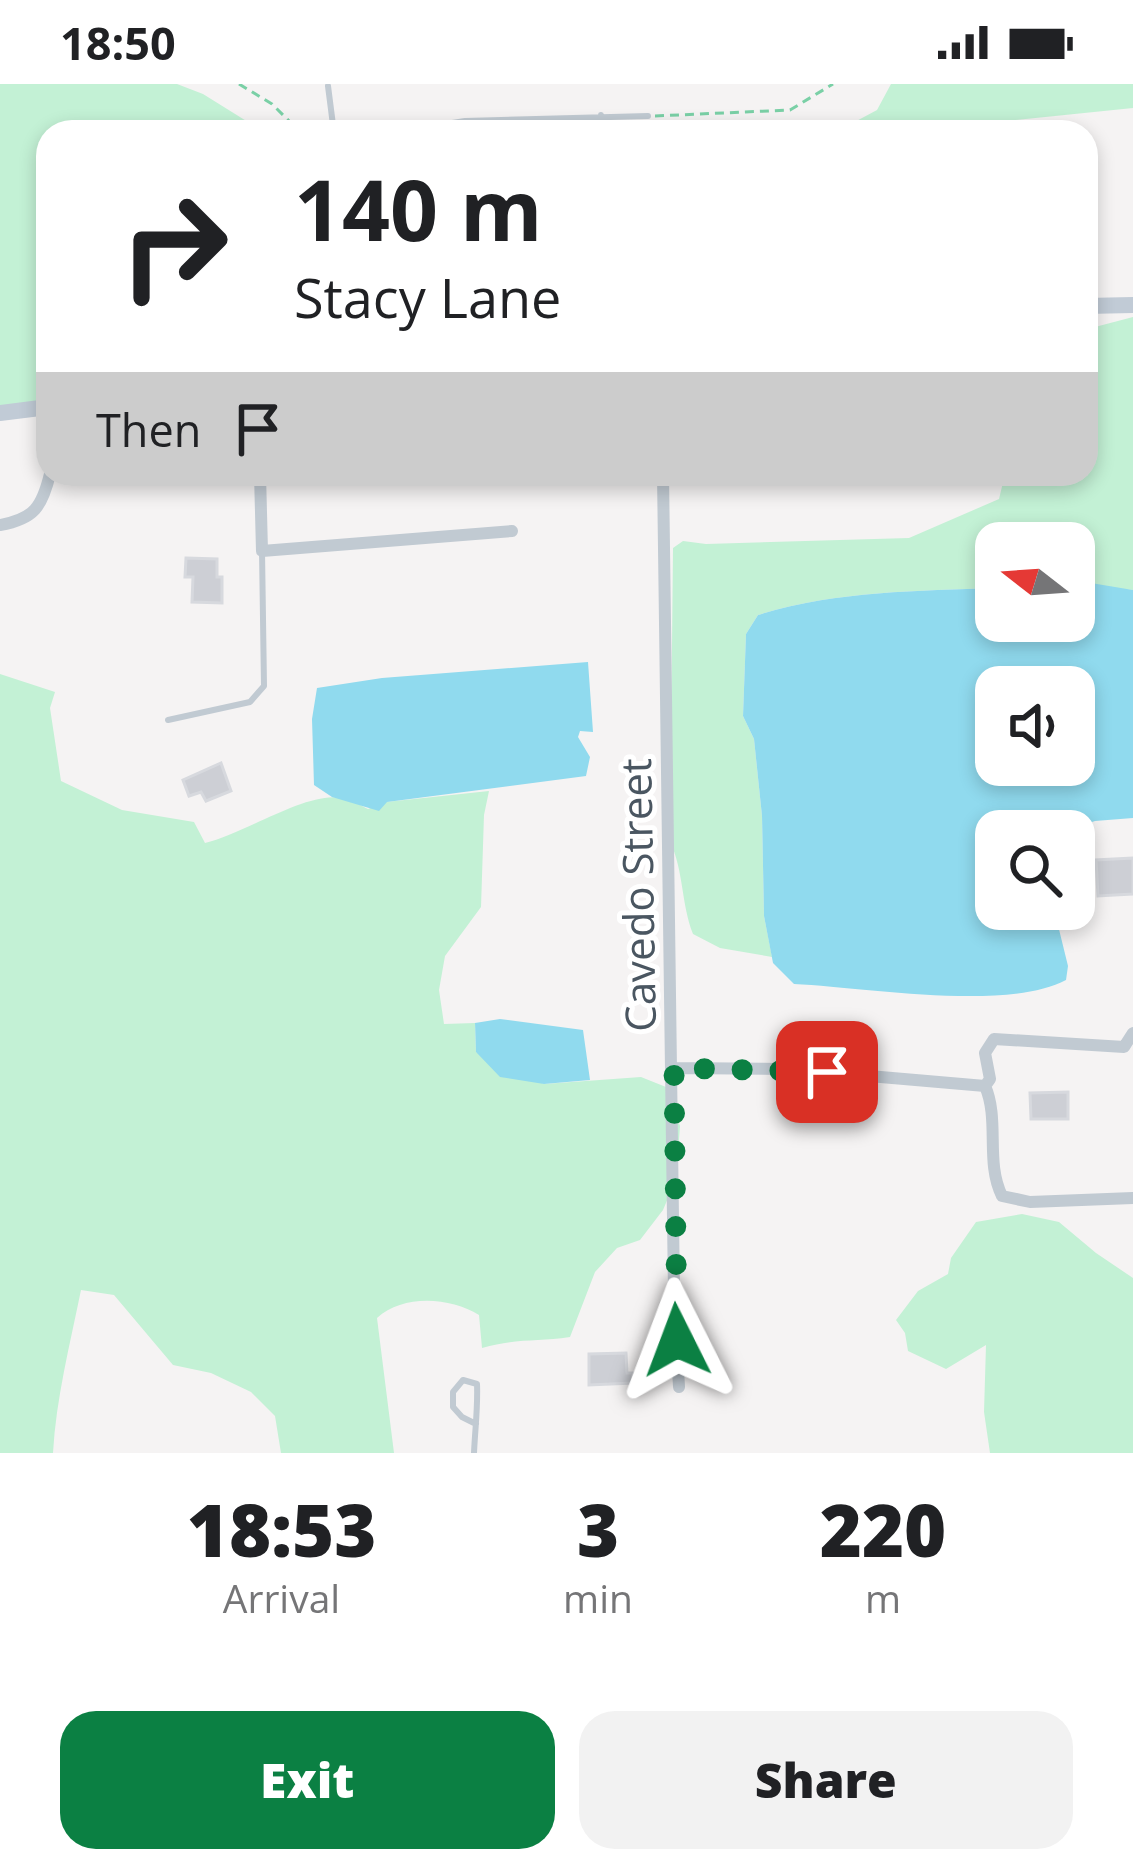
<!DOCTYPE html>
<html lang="en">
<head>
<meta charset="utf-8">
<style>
	:root { --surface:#fff; --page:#f2f2f2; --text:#202124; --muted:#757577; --accent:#0b8043 }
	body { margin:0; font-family:"Open Sans",sans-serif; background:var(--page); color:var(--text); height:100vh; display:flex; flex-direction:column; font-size:45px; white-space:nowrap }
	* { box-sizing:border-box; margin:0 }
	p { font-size:39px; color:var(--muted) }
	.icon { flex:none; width:66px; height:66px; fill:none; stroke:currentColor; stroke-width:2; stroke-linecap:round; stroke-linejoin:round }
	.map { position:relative; height:1369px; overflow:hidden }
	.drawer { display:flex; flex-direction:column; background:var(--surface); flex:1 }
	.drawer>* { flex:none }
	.top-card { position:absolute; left:36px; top:36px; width:1062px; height:366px; border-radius:36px; box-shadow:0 6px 18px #0003; background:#fff; color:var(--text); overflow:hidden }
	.needle { width:78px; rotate:287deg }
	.buttons { position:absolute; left:975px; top:438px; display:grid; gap:24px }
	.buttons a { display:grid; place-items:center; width:120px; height:120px; border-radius:24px; background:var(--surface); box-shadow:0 6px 18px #0003; font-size:60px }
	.pin { position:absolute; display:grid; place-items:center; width:102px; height:102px; color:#fff; margin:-51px; border-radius:24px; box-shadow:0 6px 18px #0006 }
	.me { position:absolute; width:132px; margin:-66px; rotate:357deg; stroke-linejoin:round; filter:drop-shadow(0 0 9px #0008) }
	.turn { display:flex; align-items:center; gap:42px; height:252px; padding:0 60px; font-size:54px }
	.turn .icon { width:156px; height:156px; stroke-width:2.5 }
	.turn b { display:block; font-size:84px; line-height:102px }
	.then { display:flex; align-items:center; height:114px; padding:0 60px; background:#0003; gap:24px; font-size:45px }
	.eta { display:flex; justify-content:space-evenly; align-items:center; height:204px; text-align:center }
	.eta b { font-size:72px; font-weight:800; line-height:84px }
	.button { display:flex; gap:24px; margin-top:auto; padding:24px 60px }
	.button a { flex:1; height:138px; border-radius:36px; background:var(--accent); color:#fff; font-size:48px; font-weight:800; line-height:138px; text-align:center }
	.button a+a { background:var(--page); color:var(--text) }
	.status { display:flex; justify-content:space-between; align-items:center; height:84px; padding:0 60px; background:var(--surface); direction:ltr }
	.status svg { height:33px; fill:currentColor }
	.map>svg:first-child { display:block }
	.green { fill:#c3f1d5 }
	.water { fill:#90daee; fill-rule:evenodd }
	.building { fill:#cdcfd5; stroke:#d7d9de; stroke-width:3 }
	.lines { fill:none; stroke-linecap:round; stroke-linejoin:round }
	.path { stroke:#7ad0a6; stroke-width:3; stroke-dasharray:9 6; stroke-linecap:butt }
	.lane { stroke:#c1cad2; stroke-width:6 }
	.street { stroke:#c1cad2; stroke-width:12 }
	.secondary { stroke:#c1cbd6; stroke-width:16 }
	.route { stroke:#0b8043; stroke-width:21; stroke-dasharray:0 37.8 }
	.labels { text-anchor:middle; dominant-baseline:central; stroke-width:10; stroke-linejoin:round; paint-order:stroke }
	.street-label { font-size:42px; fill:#4a5661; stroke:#fff }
</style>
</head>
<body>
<div class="status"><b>18:50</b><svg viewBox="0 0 49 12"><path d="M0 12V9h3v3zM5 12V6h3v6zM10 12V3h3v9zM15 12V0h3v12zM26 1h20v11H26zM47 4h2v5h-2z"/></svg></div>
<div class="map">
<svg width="1133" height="1369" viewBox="0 0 1133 1369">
	<rect width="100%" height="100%" fill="#f5f3f3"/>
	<!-- green -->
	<path class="green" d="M0,0H177L203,10L264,48H48V323L0,329Z
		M891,0H1133V24L956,42V48H836L877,26Z
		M1133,233V506L1074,500V459H996V504C917,507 834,507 758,531L746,550L743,632L754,655L762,732L764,832L772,873L720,864L693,850C681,819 684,788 670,757L673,464L683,457L706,460L909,454L999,415L1005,390H1086V253L1095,243Z
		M0,590L55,608L50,624L61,697L122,726L194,738L205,759C242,751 307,707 341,714C350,715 360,721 368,725L386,718L489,707L484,731L481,823L445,872L439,906L444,940L475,939L476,968L544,1000L641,993L666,1003L680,1042L676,1095L663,1126L640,1156L617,1164L595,1188L570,1253C537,1258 516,1254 482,1264L479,1231C450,1213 403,1210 377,1234L394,1369H281L275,1332L251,1308L211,1289L173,1281L114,1211L81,1206C70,1260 56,1315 53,1369H0Z
		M1022,1130L1059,1138L1096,1169L1133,1194V1369H990L984,1328L986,1261L946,1285L908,1267L905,1249L896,1236L918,1207L948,1190L951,1174L976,1138Z"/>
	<!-- water -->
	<path class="water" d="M1091,499L1133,506V734L1095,737L1066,747H996V825H1054L1068,882L1066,896C1006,928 864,903 794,900L773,879L764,832L762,732L754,655L743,632L746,550L758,531C834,507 917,507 996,504V537H1074V500ZM996,603H1074V681H996Z
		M588,578L593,648L580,647L578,653L590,673L586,692L387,718L379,727L332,713L314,701L312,635L317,604L382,594Z
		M500,935L583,946L590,996L544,1000L500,993L476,968L475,939Z"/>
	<!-- building -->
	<path class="building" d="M186,474L217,475V493H222V519L192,518L193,493H185Z
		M221,679L231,707L206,717L201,708L189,712L183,696Z
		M1133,774V810L1098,812L1096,776Z
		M1068,1008V1035H1031L1030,1009Z
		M626,1269L627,1289H633V1299L589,1301V1270Z"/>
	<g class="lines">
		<!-- path -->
		<path class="path" d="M239,0L272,20L300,48
			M655,32L790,26L833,0"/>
		<!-- lane -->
		<path class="lane" d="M328,2L333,41L345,48
			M601,31L603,48
			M395,48L465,37L648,32
			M168,636L250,618L264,602L262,467
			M474,1369C475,1346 478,1323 477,1300L463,1296L453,1308V1323L462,1333L476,1340"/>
		<!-- street -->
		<path class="street" d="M260,390L262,467L512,447
			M663,390L674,1209L679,1303
			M0,441C34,435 42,423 50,390
			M674,984L788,985L985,1002L990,995L985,969L994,955L1124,963L1133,949
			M985,1002C1000,1036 985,1078 1002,1112L1030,1118L1133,1114"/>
		<!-- secondary -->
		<path class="secondary" d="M1086,222L1133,221
			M0,329L48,323"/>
	</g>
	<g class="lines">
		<!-- route -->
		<path class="route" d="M677,1256L674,984L827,988"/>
	</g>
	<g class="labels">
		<!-- street labels -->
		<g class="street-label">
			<text transform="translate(637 811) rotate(-91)">Cavedo Street</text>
		</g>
	</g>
</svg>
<div class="buttons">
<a><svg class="needle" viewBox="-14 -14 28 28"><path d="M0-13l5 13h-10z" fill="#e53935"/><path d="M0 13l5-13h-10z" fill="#757577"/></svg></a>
<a><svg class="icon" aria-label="sound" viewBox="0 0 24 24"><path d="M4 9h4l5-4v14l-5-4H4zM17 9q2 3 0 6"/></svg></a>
<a><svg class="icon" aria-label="search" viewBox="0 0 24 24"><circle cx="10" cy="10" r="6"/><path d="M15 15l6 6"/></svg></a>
</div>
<div class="pin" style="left:827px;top:988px;background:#d93025"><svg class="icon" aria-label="arrive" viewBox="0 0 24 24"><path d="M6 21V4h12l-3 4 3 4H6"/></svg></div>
<svg class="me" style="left:677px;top:1256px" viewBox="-20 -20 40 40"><path d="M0-17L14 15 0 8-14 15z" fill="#0b8043" stroke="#fff" stroke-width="4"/></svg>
<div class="top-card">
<div class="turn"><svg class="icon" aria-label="right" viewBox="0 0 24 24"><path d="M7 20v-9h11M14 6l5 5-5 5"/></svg><div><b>140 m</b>Stacy Lane</div></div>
<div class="then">Then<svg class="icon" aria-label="arrive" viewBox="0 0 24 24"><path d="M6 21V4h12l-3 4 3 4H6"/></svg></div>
</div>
</div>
<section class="drawer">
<div class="eta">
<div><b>18:53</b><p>Arrival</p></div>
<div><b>3</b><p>min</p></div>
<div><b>220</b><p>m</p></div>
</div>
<div class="button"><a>Exit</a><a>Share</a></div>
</section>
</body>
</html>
